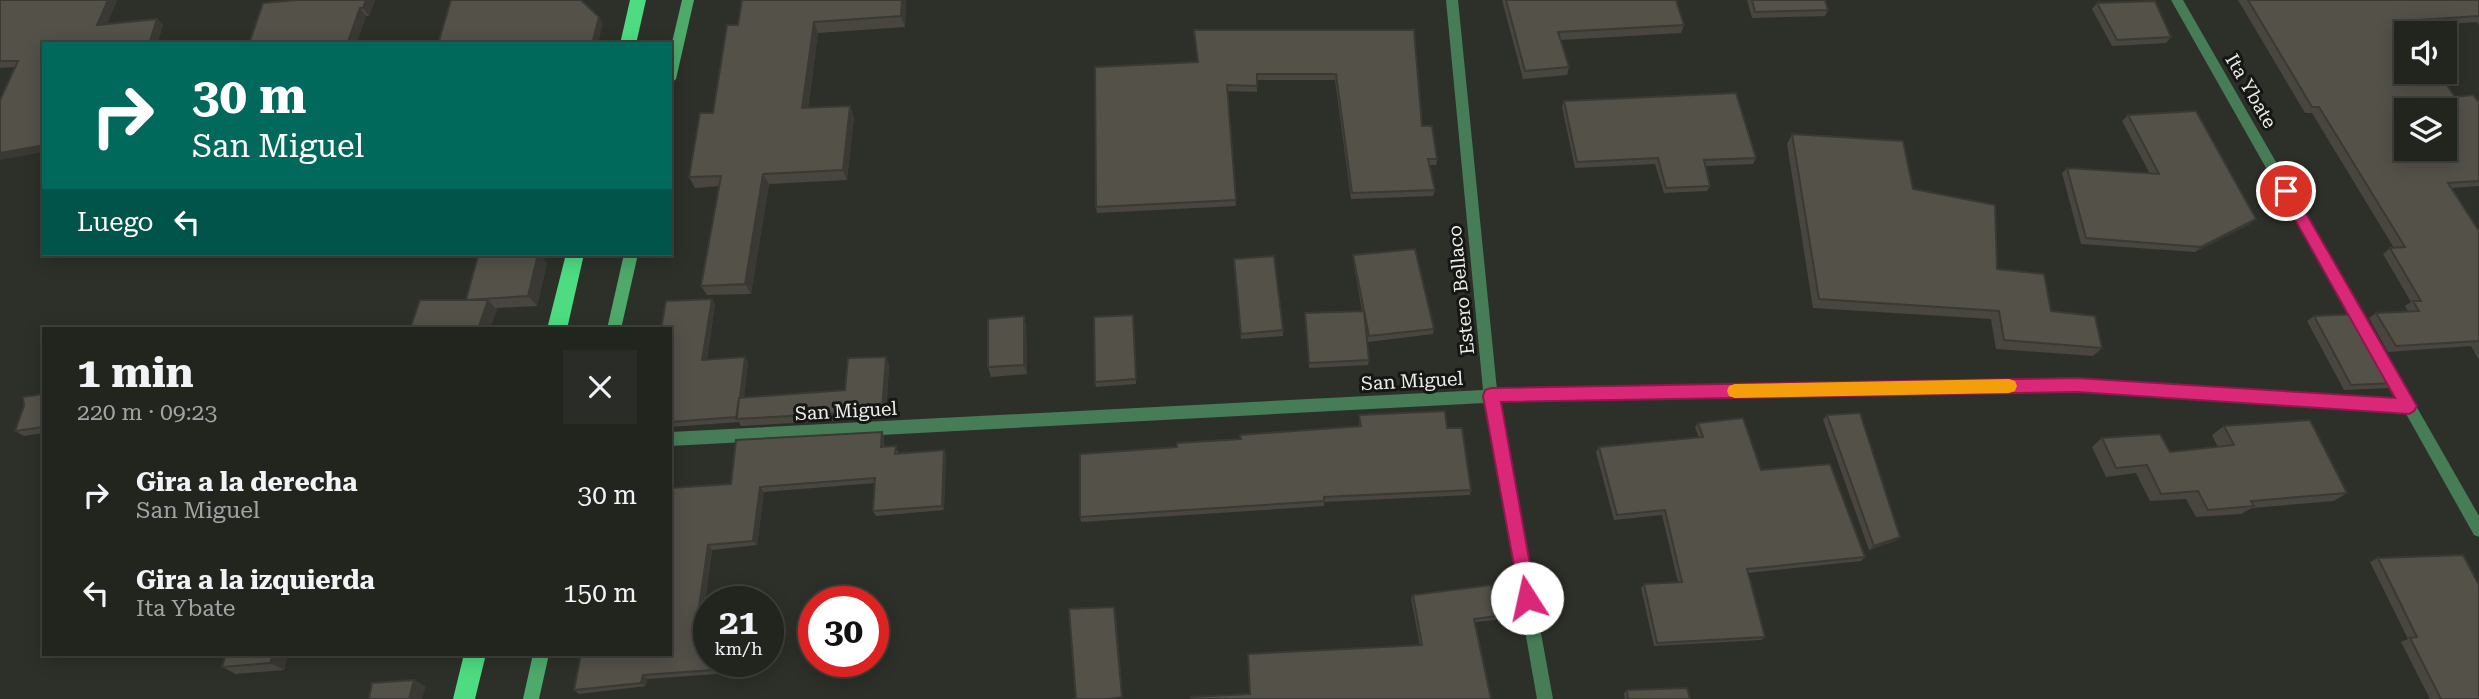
<!DOCTYPE html>
<html lang="es">
<head>
<meta charset="utf-8">
<style>
	:root { --surface:#22241e; --page:#2a2c27; --text:#f1f3f6; --muted:#a2a4a4; --line:#3f413c }
	body { margin:0; font-family:"Roboto Serif",serif; background:var(--page); color:var(--text); height:100vh; display:flex; flex-direction:column; font-size:26px; white-space:nowrap }
	* { box-sizing:border-box; margin:0 }
	p { font-size:23px; color:var(--muted) }
	.icon { flex:none; width:38px; height:38px; fill:none; stroke:currentColor; stroke-width:2; stroke-linecap:round; stroke-linejoin:round }
	.map { position:relative; flex:1; overflow:hidden }
	.drawer { position:absolute; left:42px; top:327px; width:630px; height:329px; display:flex; flex-direction:column; background:var(--surface); border-radius:0px; box-shadow:0 4px 18px #0003,0 0 0 2px var(--line) }
	.drawer>* { flex:none }
	.banner { position:absolute; left:42px; top:42px; width:630px; height:214px; border-radius:0px; box-shadow:0 4px 18px #0003,0 0 0 2px var(--line); background:#00695c; color:#fff; overflow:hidden }
	.tools { position:absolute; left:2394px; top:21px; display:grid; gap:14px }
	.tools a { display:grid; place-items:center; width:63px; height:63px; border-radius:0px; background:var(--surface); box-shadow:0 4px 18px #0003,0 0 0 2px var(--line); font-size:35px }
	.speed { position:absolute; left:693px; top:586px; display:flex; gap:14px; font-size:35px; font-weight:700; text-align:center }
	.speed>* { display:grid; place-content:center; width:91px; height:91px; border-radius:50%; background:var(--surface); box-shadow:0 4px 18px #0003,0 0 0 2px var(--line); line-height:1 }
	.speed small { font-size:18px; font-weight:400 }
	.speed .limit { border:10px solid #d22; background:#fff; color:#111 }
	.pin { position:absolute; display:grid; place-items:center; width:60px; height:60px; color:#fff; margin:-30px; border:4px solid #fff; border-radius:50%; box-shadow:0 2px 7px #0007 }
	.me { position:absolute; width:77px; margin:-38px; rotate:350deg; stroke-linejoin:round; filter:drop-shadow(0 0 5px #0008) }
	.turn { display:flex; align-items:center; gap:24px; height:147px; padding:0 35px; font-size:32px }
	.turn .icon { width:91px; height:91px; stroke-width:2.5 }
	.turn b { display:block; font-size:49px; line-height:60px }
	.then { display:flex; align-items:center; height:66px; padding:0 35px; background:#0003; gap:14px; font-size:26px }
	.round { display:grid; place-items:center; flex:none; width:74px; height:74px; border-radius:0px; background:var(--page) }
	.head { display:flex; align-items:center; justify-content:space-between; height:119px; padding:0 35px }
	h1 { font-size:42px; font-weight:700; line-height:52px }
	ul { padding:0; list-style:none }
	li { display:flex; align-items:center; gap:21px; height:98px; padding:0 35px }
	li div { flex:1 }
	li b { display:block; font-size:26px }
	li em { font-style:normal }
	.map>svg:first-child { display:block }
	.lines { fill:none; stroke-linecap:round; stroke-linejoin:round }
	.minor { fill:#467d56; fill-rule:evenodd }
	.secondary { fill:#4daa6b; fill-rule:evenodd }
	.trunk { fill:#4edc82; fill-rule:evenodd }
	.wall { fill:#48463f }
	.shaded-wall { fill:#3b3933 }
	.building { fill:#545149; stroke:#3b3933; stroke-width:2; fill-rule:evenodd }
	.route { fill:#db2777; stroke:#8e194d; stroke-width:2 }
	.slow { fill:#f59e0b }
	.labels { text-anchor:middle; dominant-baseline:central; stroke-width:6; stroke-linejoin:round; paint-order:stroke }
	.street-label { font-size:19px; fill:#eceee9; stroke:#161714 }
</style>
</head>
<body>
<div class="map">
<svg width="2479" height="699" viewBox="0 0 2479 699">
	<rect width="100%" height="100%" fill="#2d3028"/>
	<g class="lines">
		<!-- minor -->
		<path class="minor" d="M1446,0H1458L1497,390L2077,379L2397,399L2379,366L2381,362L2386,360L2391,362L2479,516V537L2474,535L2405,412L2077,391L1499,402L1553,699H1537L1485,403L670,446V432L1483,390Z
			M2171,0H2183L2370,326L2372,330L2370,334H2360Z"/>
		<!-- secondary -->
		<path class="secondary" d="M682,0H694L676,79L670,84V51Z
			M624,254H638L621,329H607Z
			M533,654H549L539,699H523Z"/>
		<!-- trunk -->
		<path class="trunk" d="M630,0H646L636,44H620Z
			M566,254H584L567,329H547Z
			M464,654H486L475,699H453Z"/>
	</g>
	<!-- wall -->
	<path class="wall" d="M0,0H117L107,24L157,19L163,25L157,44H44L15,67L0,68Z
		M297,0H375L369,16H366L356,44H249Z
		M906,0L905,27L818,33L808,108L850,106L854,117L847,180L769,184L751,294L707,295L701,286L719,186L695,188L689,177L713,113L738,25Z
		M1502,0H1676L1684,25L1681,33L1561,40L1569,67L1567,75L1523,79Z
		M1747,0H1825L1828,10L1825,16L1752,18Z
		M2238,0H2479V25L2477,22L2407,27L2455,97L2479,102V186L2451,188L2479,231V360L2471,346L2388,352L2369,318L2376,313L2408,311L2405,306L2411,302L2383,254L2390,248H2394L2312,113H2305Z
		M2097,3L2171,37L2166,43L2112,46L2092,9Z
		M1414,30L1422,126L1437,159L1436,165H1430L1435,190L1433,196L1351,199L1335,80H1257V92L1228,91L1236,206L1097,213L1096,207L1197,62Z
		M1564,101L1756,158L1753,164L1705,166L1710,186L1707,191L1664,193L1655,164L1575,168L1562,107Z
		M2128,115L2250,224L2195,252L2081,244L2062,173L2067,168L2150,174L2122,121Z
		M1792,134L1913,189L1997,269L2102,348L2093,356L1996,349L1991,319L1813,308L1787,144Z
		M521,254H539L547,263L537,306L496,308L497,310L466,300Z
		M1353,255L1434,329L1433,334L1368,342L1366,327L1369,360L1368,365L1309,368L1305,313L1362,311L1353,260Z
		M1234,264L1283,330V336L1241,339Z
		M712,299L715,304L707,359L748,362L744,398L845,390L889,364L886,418L741,426L739,422L670,427V329Z
		M1133,315L1136,384L1096,387L1095,382Z
		M1024,316L1026,326L1027,374L991,377L988,367Z
		M2314,316L2395,383L2388,388L2344,390L2307,321Z
		M44,394V433L24,436L15,431Z
		M1359,415L1447,428L1471,490L1470,495L1324,502V506L1081,522L1080,517L1241,439L1359,426Z
		M1827,415L1900,537L1895,541L1869,550L1823,420Z
		M1698,423L1761,470L1865,557L1861,561L1748,573L1765,637L1761,640L1654,646L1641,588L1644,584L1678,582L1662,515L1614,520L1596,452L1599,447L1699,438L1695,427Z
		M2224,426L2347,493L2334,501L2252,508L2241,514L2196,517L2186,499L2150,501L2136,473L2106,477L2092,447L2102,438L2170,452L2218,447L2212,435Z
		M882,432L884,437V447L898,451V453L944,450L946,455L944,510L876,516L873,511L875,483L764,492L757,545L712,550L704,608L709,662H732L731,673L647,679L646,686L579,694L574,690L670,654V488L731,484Z
		M2378,558L2479,699H2430L2401,642L2408,639L2370,562Z
		M1413,595L1498,616L1496,620L1475,622L1491,699L1250,694L1420,646L1411,598Z
		M226,654H288L284,670L236,674L222,667Z
		M1627,690L1690,699H1625L1624,693Z"/>
	<!-- shaded-wall -->
	<path class="shaded-wall" d="M108,0H117L104,31L97,25Z
		M366,0H375L369,16L363,8Z
		M902,0H906L905,27L901,16Z
		M360,8L366,16L356,44H347Z
		M599,17L603,23L598,44H592Z
		M157,19L163,25L157,44H149Z
		M814,22L818,33L806,119L802,108Z
		M850,106L854,117L847,180L843,170Z
		M44,145V152L0,160V153Z
		M763,174L769,184L751,294L745,284Z
		M2256,219L2250,224L2195,252L2201,247Z
		M538,254L547,263L537,306L528,296Z
		M712,299L715,304L706,365L702,360Z
		M488,300L497,310L490,329H478Z
		M1024,316L1026,326L1027,374L1024,365Z
		M745,357L748,362L742,418L738,417Z
		M886,357L889,364L886,418L882,411Z
		M882,432L884,437L883,452L881,447Z
		M944,450L946,455L944,510L942,506Z
		M760,487L764,492L757,545L753,541Z
		M1900,537L1895,541L1869,550L1874,546Z
		M708,545L712,550L704,612L699,608Z
		M1114,607L1116,614L1123,699L1122,697Z
		M273,654H288L284,670L270,663Z
		M728,662H732L731,673L727,669Z
		M643,675L647,679L646,686L641,683Z
		M414,680L426,686L422,699H409Z"/>
	<!-- building -->
	<path class="building" d="M0,0H108L97,25L157,19L149,44H44V145L0,153V100L18,61H0Z
		M297,0H366L363,8H360L347,44H249L263,3Z
		M451,0H581L599,17L592,44H438Z
		M742,0H902L901,16L814,22L802,108L850,106L843,170L763,174L745,284L701,286L721,176L689,177L700,113H713L727,25H738Z
		M1506,0H1676L1684,25L1558,32L1569,67L1525,71Z
		M1752,0H1825L1828,10L1755,12Z
		M2248,0H2479V16L2403,21L2411,33H2406V72H2438L2455,97L2473,95L2479,102V181L2448,183L2479,231V341L2396,346L2376,313L2419,311L2413,301H2421L2390,248L2405,247L2319,107H2312ZM2406,110H2445V149H2406Z
		M2155,1L2171,37L2117,40L2097,3Z
		M1194,30H1414L1422,126H1432L1437,159H1428L1435,190L1352,193L1336,74H1257V86L1227,85L1236,200L1096,207L1095,67L1198,62Z
		M1736,93L1756,158L1704,160L1710,186L1666,188L1658,158L1577,162L1564,101Z
		M2196,111L2256,219L2201,247L2086,238L2067,168L2159,174L2128,115Z
		M1792,134L1903,141L1913,189L1995,205L1997,269L2044,274L2051,311L2095,316L2102,348L2004,340L1999,311L1819,299Z
		M1415,249L1434,329L1369,336L1353,255Z
		M521,254H538L528,296L466,300L478,256Z
		M1274,256L1283,330L1241,334L1234,259Z
		M712,299L702,360L745,357L740,398H739L737,417L670,422V329H661L666,301Z
		M420,300H488L478,329H410Z
		M1364,311L1369,360L1309,363L1305,313Z
		M2356,314L2395,383L2351,385L2314,316Z
		M1133,315L1136,379L1095,382L1094,317Z
		M1024,316V365L988,367V319Z
		M886,357L882,411L736,419L739,398L845,390L848,358Z
		M44,394V427L15,431L24,406L23,397Z
		M1445,411L1447,428H1462L1471,490L1324,497V501L1080,517V454L1177,447V443L1241,439L1240,435L1361,426L1359,415Z
		M1860,413L1900,537L1874,546L1827,415Z
		M1743,418L1761,470L1830,464L1865,557L1747,569L1765,637L1657,643L1644,584L1682,582L1665,510L1617,515L1599,447L1703,437L1698,423Z
		M2310,420L2347,493L2251,501L2254,506L2208,510L2198,491L2161,494L2147,465L2116,468L2102,438L2160,434L2170,452L2234,445L2224,426Z
		M882,432L881,447L896,446L895,454L944,450L942,506L873,511L875,478L760,487L753,541L708,545L699,608L709,607V662H728L727,669L643,675L641,683L574,690L581,654H670V488L731,484L736,440Z
		M2463,555L2479,585V699H2441L2410,638L2417,637L2378,558Z
		M1491,585L1498,616L1474,619L1491,699H1191V697L1250,694L1248,654L1422,645L1413,595Z
		M1114,607L1122,697L1108,699H1076L1069,609Z
		M226,654H273L270,663L222,667Z
		M414,680L409,699H369L372,683Z
		M1687,688L1690,699H1628L1627,690Z"/>
	<!-- route -->
	<path class="route" d="M2286,185L2291,187L2414,401L2417,406L2414,411L2409,414L2077,392L1501,402L1536,598L1533,604L1527,606L1521,604L1483,396L1485,390L1491,388L2077,378L2395,398L2279,191Z"/>
	<!-- slow -->
	<path class="slow" d="M2009,379L2015,381L2017,386L2015,391L2009,393L1735,398L1729,396L1727,391L1729,386L1735,384Z"/>
	<g class="labels">
		<!-- street labels -->
		<g class="street-label">
			<text transform="translate(2251 91) rotate(60)">Ita Ybate</text>
			<text transform="translate(1461 290) rotate(-96)">Estero Bellaco</text>
			<text transform="translate(1412 381) rotate(-3)">San Miguel</text>
			<text transform="translate(846 411) rotate(-3)">San Miguel</text>
		</g>
	</g>
</svg>
<div class="tools">
<a><svg class="icon" aria-label="sound" viewBox="0 0 24 24"><path d="M4 9h4l5-4v14l-5-4H4zM17 9q2 3 0 6"/></svg></a>
<a><svg class="icon" aria-label="layers" viewBox="0 0 24 24"><path d="M12 4l9 5-9 5-9-5zM3 14l9 5 9-5"/></svg></a>
</div>
<div class="speed"><div>21<small>km/h</small></div><div class="limit">30</div></div>
<div class="pin" style="left:2286px;top:191px;background:#d93025"><svg class="icon" aria-label="arrive" viewBox="0 0 24 24"><path d="M6 21V4h12l-3 4 3 4H6"/></svg></div>
<svg class="me" style="left:1527px;top:598px" viewBox="-20 -20 40 40"><circle r="19" fill="#fff"/><path d="M0-13L10 11 0 6-10 11z" fill="#db2777"/></svg>
<div class="banner">
<div class="turn"><svg class="icon" aria-label="right" viewBox="0 0 24 24"><path d="M7 20v-9h11M14 6l5 5-5 5"/></svg><div><b>30 m</b>San Miguel</div></div>
<div class="then">Luego<svg class="icon" aria-label="left" viewBox="0 0 24 24"><path d="M17 20v-9H6M10 6l-5 5 5 5"/></svg></div>
</div>
<section class="drawer">
<div class="head"><div><h1>1 min</h1><p>220 m · 09:23</p></div><a class="round"><svg class="icon" aria-label="close" viewBox="0 0 24 24"><path d="M6 6l12 12M18 6L6 18"/></svg></a></div>
<ul>
<li><svg class="icon" aria-label="right" viewBox="0 0 24 24"><path d="M7 20v-9h11M14 6l5 5-5 5"/></svg><div><b>Gira a la derecha</b><p>San Miguel</p></div><em>30 m</em></li>
<li><svg class="icon" aria-label="left" viewBox="0 0 24 24"><path d="M17 20v-9H6M10 6l-5 5 5 5"/></svg><div><b>Gira a la izquierda</b><p>Ita Ybate</p></div><em>150 m</em></li>
</ul>
</section>
</div>
</body>
</html>
